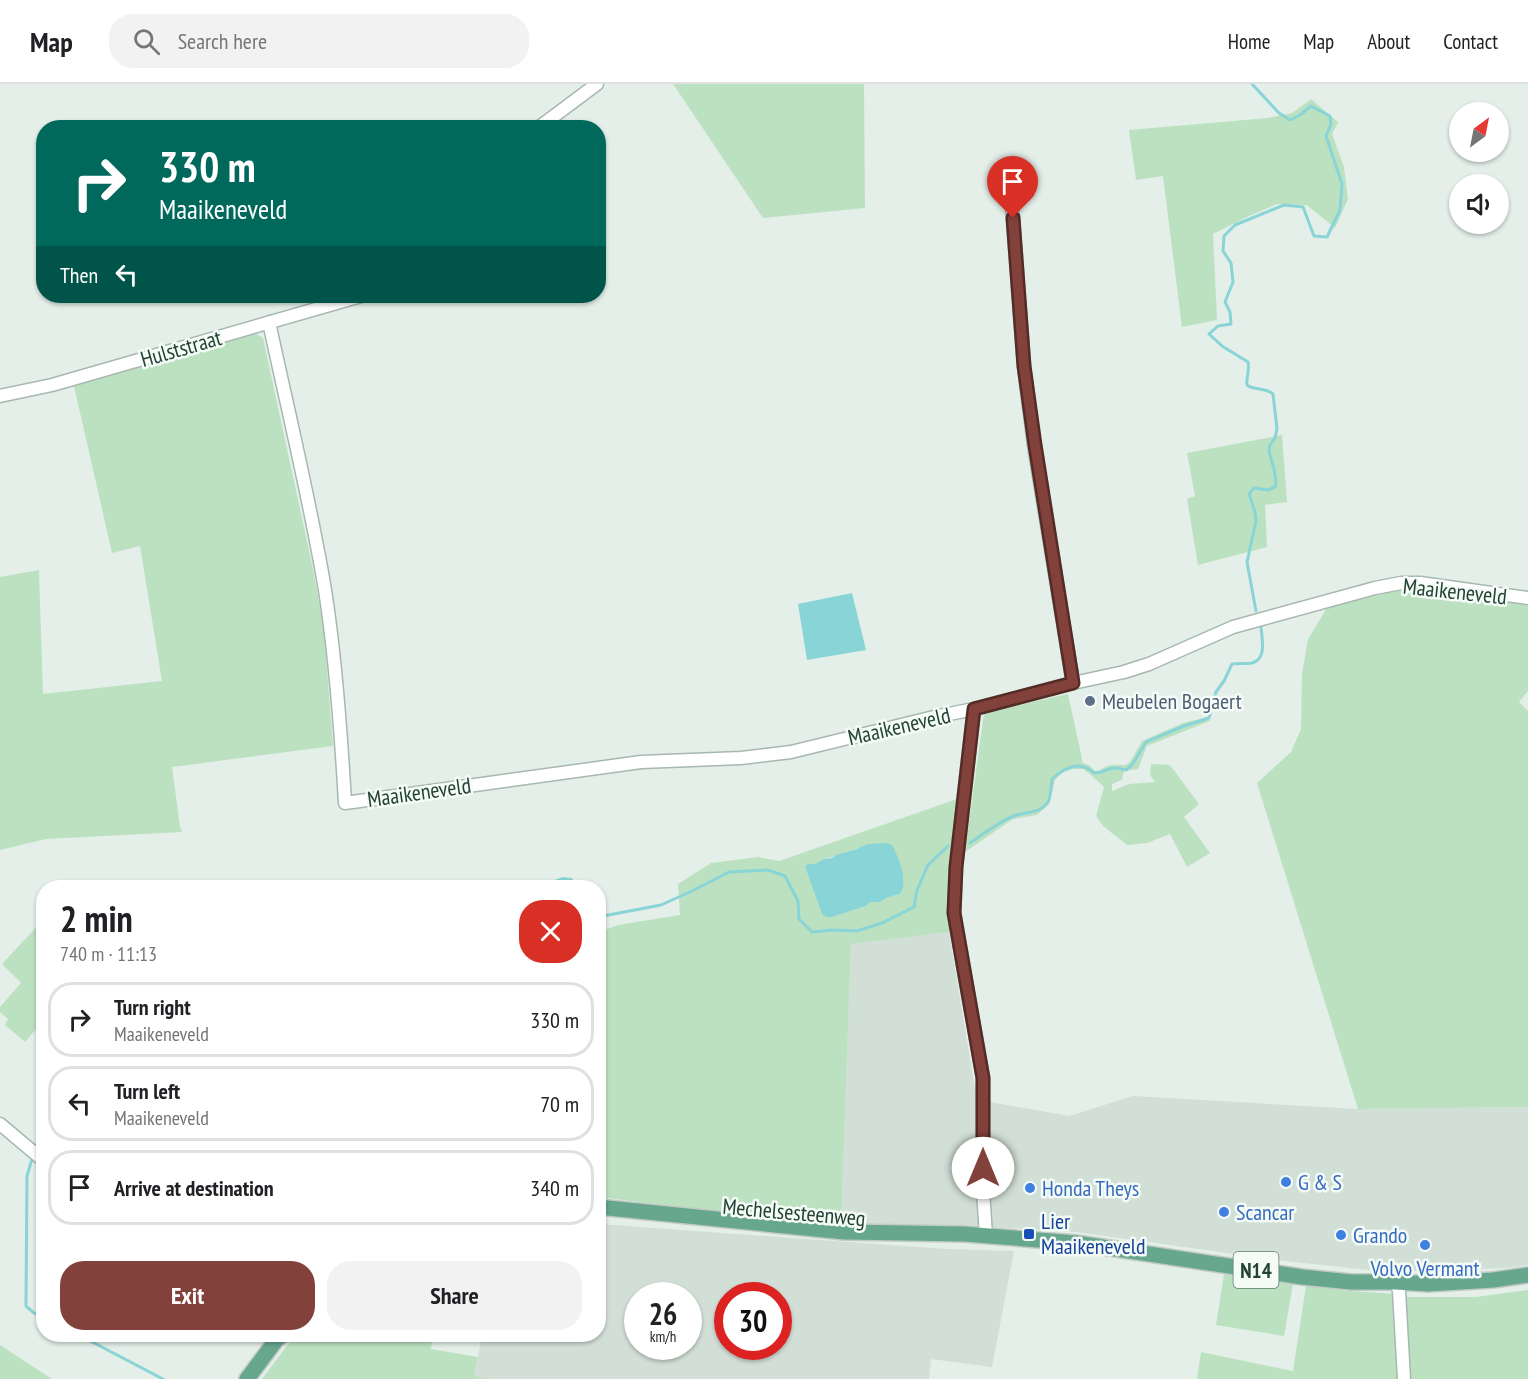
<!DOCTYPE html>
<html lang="en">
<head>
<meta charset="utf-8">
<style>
	:root { --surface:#fff; --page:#f2f2f2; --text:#202124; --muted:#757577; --line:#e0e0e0; --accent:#82423b }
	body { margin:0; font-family:"PT Sans Narrow",sans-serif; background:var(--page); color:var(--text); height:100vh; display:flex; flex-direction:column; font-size:22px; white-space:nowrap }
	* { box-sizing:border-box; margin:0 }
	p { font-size:20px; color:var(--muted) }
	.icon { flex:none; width:33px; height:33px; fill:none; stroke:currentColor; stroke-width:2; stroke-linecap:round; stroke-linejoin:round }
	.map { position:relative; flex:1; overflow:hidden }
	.drawer { position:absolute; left:36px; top:796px; width:570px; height:462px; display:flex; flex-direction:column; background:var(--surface); border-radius:24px; box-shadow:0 2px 4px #0004 }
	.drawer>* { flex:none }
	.banner { position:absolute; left:36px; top:36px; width:570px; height:183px; border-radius:24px; box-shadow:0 2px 4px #0004; background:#00695c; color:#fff; overflow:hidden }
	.needle { width:39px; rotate:32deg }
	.controls { position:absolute; left:1449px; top:18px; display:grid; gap:12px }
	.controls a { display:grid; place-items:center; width:60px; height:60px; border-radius:50%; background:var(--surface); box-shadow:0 2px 4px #0004; font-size:30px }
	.speed { position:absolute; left:624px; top:1198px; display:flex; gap:12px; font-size:30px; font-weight:700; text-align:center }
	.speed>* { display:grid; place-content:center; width:78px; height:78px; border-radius:50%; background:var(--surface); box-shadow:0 2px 4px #0004; line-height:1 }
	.speed small { font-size:15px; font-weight:400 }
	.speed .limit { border:9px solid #d22; background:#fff; color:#111 }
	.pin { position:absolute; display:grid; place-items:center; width:51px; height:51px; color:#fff; margin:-62px -26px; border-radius:50% 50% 50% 0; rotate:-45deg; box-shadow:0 0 6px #0007 }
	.pin .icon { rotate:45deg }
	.me { position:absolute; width:66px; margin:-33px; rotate:0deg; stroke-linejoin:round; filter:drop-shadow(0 0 4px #0008) }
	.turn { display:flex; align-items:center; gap:21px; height:126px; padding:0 24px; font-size:27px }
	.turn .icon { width:78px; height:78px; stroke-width:2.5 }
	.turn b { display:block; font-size:42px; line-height:51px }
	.then { display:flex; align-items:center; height:57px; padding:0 24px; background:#0003; gap:12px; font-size:22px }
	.round { display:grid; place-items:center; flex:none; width:63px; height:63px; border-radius:24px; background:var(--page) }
	.summary { display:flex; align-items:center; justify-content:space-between; height:102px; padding:0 24px }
	h1 { font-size:36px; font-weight:700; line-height:45px }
	.action { display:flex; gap:12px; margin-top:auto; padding:12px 24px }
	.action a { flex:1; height:69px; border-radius:24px; background:var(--accent); color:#fff; font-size:24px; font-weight:700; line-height:69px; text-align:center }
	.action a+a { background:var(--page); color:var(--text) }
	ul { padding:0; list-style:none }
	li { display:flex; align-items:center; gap:18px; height:75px; margin:0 12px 9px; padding:0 12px; border:3px solid var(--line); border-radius:24px }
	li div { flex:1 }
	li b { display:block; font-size:22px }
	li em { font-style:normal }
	header { display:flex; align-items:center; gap:36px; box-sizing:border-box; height:84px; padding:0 30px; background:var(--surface); border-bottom:2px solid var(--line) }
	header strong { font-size:28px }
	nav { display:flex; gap:33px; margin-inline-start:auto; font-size:21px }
	.search { width:420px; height:54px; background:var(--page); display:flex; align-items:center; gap:15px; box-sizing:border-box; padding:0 21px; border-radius:24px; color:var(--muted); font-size:22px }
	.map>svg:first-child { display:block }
	.built { fill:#d2dfd7; fill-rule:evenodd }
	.green { fill:#bce1c1; fill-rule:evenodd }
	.water { fill:#89d4d6 }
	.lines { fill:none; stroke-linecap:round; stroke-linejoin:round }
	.stream { stroke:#89d4d6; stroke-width:3 }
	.minor-casing { stroke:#a6b8af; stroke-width:15 }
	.major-casing { stroke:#c1cac6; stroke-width:18 }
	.minor { stroke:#fff; stroke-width:12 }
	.major { stroke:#66a78e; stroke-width:15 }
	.route-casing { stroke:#542b26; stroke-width:15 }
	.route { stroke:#82423b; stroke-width:10 }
	.service-dot { fill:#5c6f8a; stroke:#f5fbf7; stroke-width:2 }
	.shop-dot { fill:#3f7fe0; stroke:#f5fbf7; stroke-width:2 }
	.transit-dot { fill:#1a4fb4; stroke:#f5fbf7; stroke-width:2 }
	.labels { text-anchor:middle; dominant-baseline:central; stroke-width:5; stroke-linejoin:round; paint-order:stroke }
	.shield { fill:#f5fbf7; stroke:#617a6f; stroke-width:1.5 }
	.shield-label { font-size:21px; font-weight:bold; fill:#224235 }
	.street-label { font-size:22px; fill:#224235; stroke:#f5fbf7 }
	.service-label { font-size:22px; fill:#4e5e75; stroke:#f5fbf7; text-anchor:start }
	.shop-label { font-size:22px; fill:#366cbe; stroke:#f5fbf7; text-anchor:start }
	.transit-label { font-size:22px; fill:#164399; stroke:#f5fbf7; text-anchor:start }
</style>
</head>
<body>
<header>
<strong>Map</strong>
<div class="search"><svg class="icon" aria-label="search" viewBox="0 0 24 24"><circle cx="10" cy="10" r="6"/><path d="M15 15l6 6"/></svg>Search here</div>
<nav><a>Home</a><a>Map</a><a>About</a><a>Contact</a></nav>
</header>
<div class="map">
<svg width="1528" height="1295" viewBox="0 0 1528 1295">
	<rect width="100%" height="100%" fill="#e4efe9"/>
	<!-- built -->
	<path class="built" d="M949,848L977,1017L990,1018L1069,1032L1133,1012L1358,1025L1528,1023V1181L1507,1184L1386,1188L1277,1176L1076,1148L994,1143H841L851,860Z
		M599,1140L946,1165L1014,1167L992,1283L931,1275L929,1295H485L474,1293L482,1251H598ZM638,1212H688V1263H638ZM728,1212H778V1263H728Z"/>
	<!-- green -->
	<path class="green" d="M673,0H864L865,124L763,134Z
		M1311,15L1338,38L1332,50L1344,83L1348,115L1335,144L1307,121L1277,120L1249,132L1213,150L1217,236L1182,243L1163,92L1136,96L1129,46L1268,34L1292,29Z
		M255,249L263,254L313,485L324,546L333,662L172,683L180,743L182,748L46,755L0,766V493L39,486L43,610L162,597L140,462L112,469L74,302Z
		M1282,351L1287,418L1265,421L1267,463L1198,481L1187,415L1195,412L1187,369Z
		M1394,507H1425L1528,521V607L1519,618L1528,627V1023L1358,1025L1257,699L1291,668L1301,645L1302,590L1308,555L1327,524Z
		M1068,610L1083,679L1089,681L1095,687C1101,687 1102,684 1107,682C1113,680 1119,681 1125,681L1130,678L1142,657L1183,639L1208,633L1210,637L1147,662L1138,685L1124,687L1122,696L1112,700V707L1129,700L1155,698L1150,691L1151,680L1170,681L1199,720L1184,733L1210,769L1187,783L1170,750L1147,759L1127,761L1103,742L1096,732L1104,703L1092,692L1083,685H1073L1062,689L1055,696L1049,720L1037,731L1013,735L965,768L984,629Z
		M957,715L949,848L851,860L841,1143L599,1113L598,848L618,841L680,831L678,800L711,779L758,773L779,777ZM893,762L904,795L900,810L886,814L880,817L870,818L866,822L832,833L826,832L822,830L808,788C824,768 839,776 858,764Z
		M43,836V937L25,958L5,941L8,935L0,928V923L21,899L2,880Z
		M1224,1190L1293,1200L1284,1252L1216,1241Z
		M1306,1202L1350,1207L1396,1210L1400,1295H1197L1201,1268L1293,1287Z
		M1528,1206V1295H1407L1402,1213H1476Z
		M295,1251H433L431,1265L478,1273L474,1292L485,1295H262Z
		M0,1261L52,1295H0Z"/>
	<!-- water -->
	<path class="water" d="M852,509L866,566L807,576L798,520Z
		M888,759L893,762C899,777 909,795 900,810L886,814L880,818H870L866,822L832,833H826L822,830L805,782L808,780H815L824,775L832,774L836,771L854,766L868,760Z
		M563,793L572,794L577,804H525L537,802Z"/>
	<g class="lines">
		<!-- stream -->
		<path class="stream" d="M1252,0L1279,29L1290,36L1300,31L1311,22L1330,32L1331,40L1326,52L1342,100L1340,126L1327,153L1314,152L1303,123L1284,121L1235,141L1224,152L1223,167L1231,179L1233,198L1225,218L1230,228L1231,240L1218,242L1209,250L1222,262L1248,278C1250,286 1246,293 1247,301C1255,307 1265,303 1273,310L1277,345L1275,354L1270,361L1269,367L1274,385L1276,398L1275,403L1268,406L1254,404L1249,410L1255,428L1256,437L1247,478L1256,527
			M970,759C983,750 1000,737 1014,732C1026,727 1040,730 1048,718C1051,712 1051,702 1052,695C1065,683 1080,676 1094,689C1109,689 1106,680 1126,686L1132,681L1146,658L1184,642L1209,634L1216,608L1224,597L1232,580C1238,579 1246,580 1252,579C1267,575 1262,555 1261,543
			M598,833L661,821L692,807L729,788L768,786L785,792L798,817L799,835L812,848L832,846L857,847L882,839L914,823L917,806L928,781L948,762
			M39,1064L44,1051
			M32,1075L27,1092L26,1222L34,1229L44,1234
			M79,1251L163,1295"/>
		<!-- minor casing -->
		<g class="minor-casing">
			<path id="minor" d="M538,44L597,0
				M1012,122L1024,282L1034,361L1073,599
				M269,238C288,327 310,416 325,506C336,576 341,648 345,719L641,678L741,674L791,668L934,633L974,625L1073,599L1124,588L1149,580L1233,543L1375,504L1401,499H1420L1528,514
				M0,312L52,301L361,212
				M974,625L956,782L954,829L983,994V1106L986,1152
				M0,1040L44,1077
				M1396,1198L1399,1207L1404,1295"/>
		</g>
		<!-- major casing -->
		<g class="major-casing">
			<path id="major" d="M598,1123L845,1148L964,1150L1076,1159L1302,1193L1351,1198H1396L1428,1200L1493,1196L1528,1191
				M247,1295L277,1255L283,1251"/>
		</g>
		<!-- minor -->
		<use href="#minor" class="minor"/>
		<!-- major -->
		<use href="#major" class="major"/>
	</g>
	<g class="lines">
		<!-- route casing -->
		<g class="route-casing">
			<path id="route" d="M983,1084V994L954,829L956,783L974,625L1073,599L1035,361L1024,282L1013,134"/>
		</g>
		<!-- route -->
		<use href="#route" class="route"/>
	</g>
	<!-- markers -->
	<circle class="service-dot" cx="1090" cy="617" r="6"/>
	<g class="shop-dot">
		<circle cx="1286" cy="1098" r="6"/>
		<circle cx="1030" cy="1104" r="6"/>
		<circle cx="1224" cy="1128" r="6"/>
		<circle cx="1341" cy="1151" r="6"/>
		<circle cx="1425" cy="1161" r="6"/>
	</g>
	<rect class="transit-dot" x="1023" y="1144" width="12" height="12" rx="3"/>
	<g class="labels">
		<!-- shield labels -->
		<rect class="shield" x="1233.5" y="1168" width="45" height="36" rx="4.5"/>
		<g class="shield-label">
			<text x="1256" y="1186">N14</text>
		</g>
		<!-- street labels -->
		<g class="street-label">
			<text transform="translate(181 264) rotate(-16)">Hulststraat</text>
			<text transform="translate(1455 507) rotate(6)">Maaikeneveld</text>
			<text transform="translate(899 642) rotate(-13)">Maaikeneveld</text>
			<text transform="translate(419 708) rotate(-8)">Maaikeneveld</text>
			<text transform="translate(794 1128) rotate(5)">Mechelsesteenweg</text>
		</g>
		<!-- service labels -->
		<g class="service-label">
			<text x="1102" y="617">Meubelen Bogaert</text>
		</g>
		<!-- shop labels -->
		<g class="shop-label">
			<text x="1298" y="1098">G &amp; S</text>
			<text x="1042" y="1104">Honda Theys</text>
			<text x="1236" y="1128">Scancar</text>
			<text x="1353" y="1151">Grando</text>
			<text x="1425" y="1184" text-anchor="middle">Volvo Vermant</text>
		</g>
		<!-- transit labels -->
		<g class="transit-label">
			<text x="1041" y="1137">Lier<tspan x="1041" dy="25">Maaikeneveld</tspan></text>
		</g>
	</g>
</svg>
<div class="controls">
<a><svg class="needle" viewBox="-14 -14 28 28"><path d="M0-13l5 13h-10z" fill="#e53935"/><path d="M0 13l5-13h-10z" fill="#757577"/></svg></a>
<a><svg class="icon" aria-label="sound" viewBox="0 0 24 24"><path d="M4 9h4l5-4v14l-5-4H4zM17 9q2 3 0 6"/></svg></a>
</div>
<div class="speed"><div>26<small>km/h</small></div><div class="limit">30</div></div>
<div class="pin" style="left:1013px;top:134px;background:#d93025"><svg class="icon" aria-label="arrive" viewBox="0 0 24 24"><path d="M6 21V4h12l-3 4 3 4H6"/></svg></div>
<svg class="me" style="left:983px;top:1084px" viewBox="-20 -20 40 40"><circle r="19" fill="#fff"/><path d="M0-13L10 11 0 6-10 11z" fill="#82423b"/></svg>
<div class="banner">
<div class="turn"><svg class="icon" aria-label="right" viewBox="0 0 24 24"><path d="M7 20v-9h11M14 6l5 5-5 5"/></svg><div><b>330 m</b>Maaikeneveld</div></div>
<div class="then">Then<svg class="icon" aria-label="left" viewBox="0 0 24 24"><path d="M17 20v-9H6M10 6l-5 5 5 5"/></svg></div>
</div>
<section class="drawer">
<div class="summary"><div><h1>2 min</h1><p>740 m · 11:13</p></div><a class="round" style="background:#d93025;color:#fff"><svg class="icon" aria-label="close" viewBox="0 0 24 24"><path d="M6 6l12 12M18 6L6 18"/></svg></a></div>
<ul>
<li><svg class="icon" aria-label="right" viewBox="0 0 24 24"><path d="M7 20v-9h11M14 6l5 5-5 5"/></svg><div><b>Turn right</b><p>Maaikeneveld</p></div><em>330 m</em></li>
<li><svg class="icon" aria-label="left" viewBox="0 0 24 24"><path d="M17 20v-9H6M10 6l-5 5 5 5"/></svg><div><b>Turn left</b><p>Maaikeneveld</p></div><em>70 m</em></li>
<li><svg class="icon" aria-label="arrive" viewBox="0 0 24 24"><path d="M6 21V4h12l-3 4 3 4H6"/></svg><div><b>Arrive at destination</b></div><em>340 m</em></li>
</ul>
<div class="action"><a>Exit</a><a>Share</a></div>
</section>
</div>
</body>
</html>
